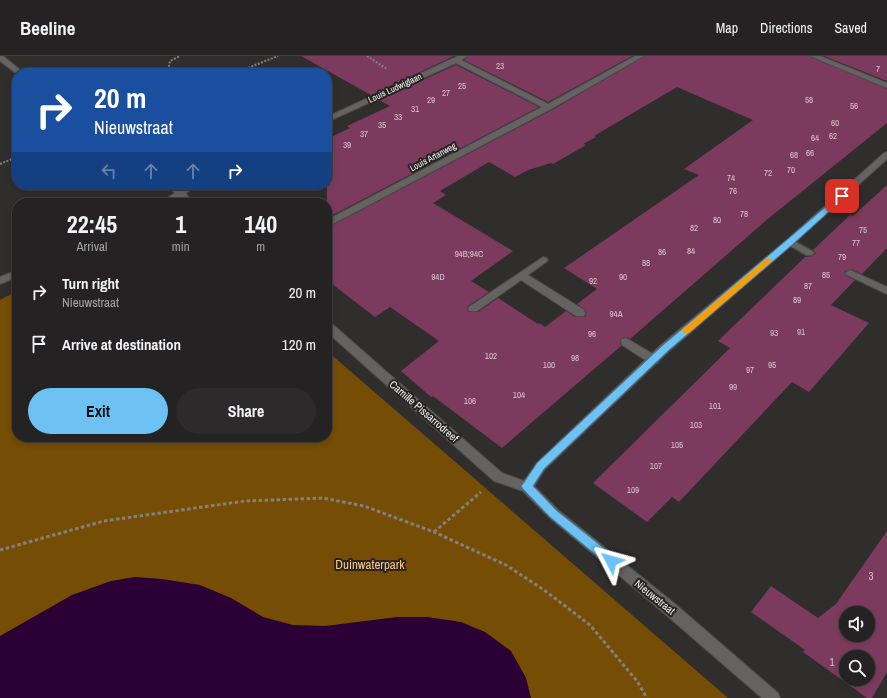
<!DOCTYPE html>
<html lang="en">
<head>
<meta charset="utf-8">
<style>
	:root { --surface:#242222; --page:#2c2a2a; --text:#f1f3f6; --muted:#a3a4a5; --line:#413f40; --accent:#6dc2f3 }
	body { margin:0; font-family:"Archivo Narrow",sans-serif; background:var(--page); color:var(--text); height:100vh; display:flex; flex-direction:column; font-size:15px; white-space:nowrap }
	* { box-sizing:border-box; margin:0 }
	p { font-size:13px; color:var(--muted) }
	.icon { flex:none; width:22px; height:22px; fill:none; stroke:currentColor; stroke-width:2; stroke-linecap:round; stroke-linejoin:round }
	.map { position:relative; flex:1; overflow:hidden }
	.details { position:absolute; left:12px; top:142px; width:320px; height:244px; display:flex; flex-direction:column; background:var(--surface); border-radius:16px; box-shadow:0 2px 6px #0003,0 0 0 1px var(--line) }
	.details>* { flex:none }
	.top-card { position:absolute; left:12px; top:12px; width:320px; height:122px; border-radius:16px; box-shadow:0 2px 6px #0003,0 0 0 1px var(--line); background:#1a4fa0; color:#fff; overflow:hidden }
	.buttons { position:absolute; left:839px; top:550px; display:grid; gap:8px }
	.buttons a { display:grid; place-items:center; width:36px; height:36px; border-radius:50%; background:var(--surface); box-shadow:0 2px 6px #0003,0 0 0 1px var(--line); font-size:20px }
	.pin { position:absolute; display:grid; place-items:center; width:34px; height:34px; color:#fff; margin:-17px; border-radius:8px; box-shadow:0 2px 6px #0006 }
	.me { position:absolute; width:44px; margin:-22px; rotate:309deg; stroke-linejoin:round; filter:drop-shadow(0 0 3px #0008) }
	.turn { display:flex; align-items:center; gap:14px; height:84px; padding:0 16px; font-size:18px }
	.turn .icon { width:52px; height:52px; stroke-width:2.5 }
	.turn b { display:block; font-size:28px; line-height:34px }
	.lanes { display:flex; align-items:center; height:38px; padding:0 16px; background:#0003; justify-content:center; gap:20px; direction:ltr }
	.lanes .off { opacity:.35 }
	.eta { display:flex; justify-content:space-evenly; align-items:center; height:68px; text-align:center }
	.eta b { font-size:24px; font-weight:700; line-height:28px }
	.button { display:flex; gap:8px; margin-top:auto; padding:8px 16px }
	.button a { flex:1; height:46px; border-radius:24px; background:var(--accent); color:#111; font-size:16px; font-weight:700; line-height:46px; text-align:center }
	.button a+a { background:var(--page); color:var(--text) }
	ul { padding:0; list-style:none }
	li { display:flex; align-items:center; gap:12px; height:52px; padding:0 16px }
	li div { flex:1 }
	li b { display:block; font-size:15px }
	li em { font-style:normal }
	header { display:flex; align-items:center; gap:24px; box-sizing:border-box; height:56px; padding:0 20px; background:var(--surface); border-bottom:1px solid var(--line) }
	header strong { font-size:19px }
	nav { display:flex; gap:22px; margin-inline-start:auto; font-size:14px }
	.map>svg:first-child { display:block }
	.green { fill:#764d05 }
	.water { fill:#2b0034 }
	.building { fill:#7c3b5e; fill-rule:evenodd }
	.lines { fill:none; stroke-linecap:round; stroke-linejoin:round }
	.service-casing { stroke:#4d4a4a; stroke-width:2 }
	.minor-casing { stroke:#4d4a4a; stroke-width:2 }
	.path-far1 { stroke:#838080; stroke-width:2; stroke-dasharray:2 1.5; stroke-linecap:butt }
	.path { stroke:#838080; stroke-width:3; stroke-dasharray:3.5 2.5; stroke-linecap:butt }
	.service { fill:#656262; fill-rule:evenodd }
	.minor { fill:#656262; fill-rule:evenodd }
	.route { fill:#6dc2f3; stroke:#477e9e }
	.slow { fill:#f59e0b }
	.labels { text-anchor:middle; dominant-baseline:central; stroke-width:4; stroke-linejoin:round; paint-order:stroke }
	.number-label { font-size:9px; fill:#d5c4cc }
	.far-street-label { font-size:9px; fill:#f3f1f1; stroke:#262323 }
	.street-label { font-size:11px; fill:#f3f1f1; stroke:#262323 }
	.near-number-label { font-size:11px; fill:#d5c4cc }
	.near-park-label { font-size:13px; fill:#feca85; stroke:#262323 }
</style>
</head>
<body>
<header>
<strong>Beeline</strong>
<nav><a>Map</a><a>Directions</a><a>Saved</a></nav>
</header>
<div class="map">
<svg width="887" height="642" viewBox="0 0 887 642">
	<rect width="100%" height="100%" fill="#302d2d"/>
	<!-- green -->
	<path class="green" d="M17,235V381H327V295L728,642H0V244Z"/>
	<!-- water -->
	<path class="water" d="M135,521L162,523L200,529L231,542L263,561L293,569L325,570L397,561H427L461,566L485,576L511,595L526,622L531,642H0V580L72,539L111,525Z"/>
	<!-- building -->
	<path class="building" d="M301,0H454L371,39Z
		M469,0H632L548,46L464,4Z
		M645,0H809L887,33V67L769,162L630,283L626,281L622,282L620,286L621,290L502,392L433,340L431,341L401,315L439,285L390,251L375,261L327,224V172L552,54ZM677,31L753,64L684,113L699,119L564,212L597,233L577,248L585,254L586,257L585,261H575L566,255L545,271L539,267L538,268L498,242L478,256H468L467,252L468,250L489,236L471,225L513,195L433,147L446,139L440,135L489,106L515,121L528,114L551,107L553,108L586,89L583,88L596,81L594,80Z
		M824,0H887V25Z
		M456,9L539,51L327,162V83L350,72L347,70L390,50L379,44Z
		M887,129V192L862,218L851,213L844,216L846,220L855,224L831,249L869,267L809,336L792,326L679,446L672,441L647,466L593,427L730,292L718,285L805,201L813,200L816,197L813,194L850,159L853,160Z
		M887,475V616L872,642H867L803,596L805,594L751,556L771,530L818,562L836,548ZM846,557H868V579H846ZM846,601H868V623H846Z"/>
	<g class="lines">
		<!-- service casing -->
		<g class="service-casing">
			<path id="service" d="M790,183L812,195L814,197L812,199H806L787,188L785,186Z
				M543,201L546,202L548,204L546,206L528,219L584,254L585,257L584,260H576L521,224L477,255H469L468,253L469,251Z
				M850,214L887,231V238L847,219L845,217Z
				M626,282L658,301L659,304L658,307H650L622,289L621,286L622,283Z"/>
		</g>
		<!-- minor casing -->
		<g class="minor-casing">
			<path id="minor" d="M0,0H3L24,17H17V18L0,5Z
				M458,0H468L461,4L548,48L635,0H644L551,53L327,171V164L542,51L456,7L327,66V61Z
				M810,0H820L887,27V32Z
				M887,96V103L793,188L669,295L545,413L534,430L558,454L674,547L778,637L780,642H762L664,557L550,462L523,435L494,425L327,276V266L331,267L502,417L524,425L537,407L661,289L787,184L884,97Z
				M166,129H176L181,133L187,129H197L186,137L192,147H184L180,141L170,147H160L175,137Z
				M17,214V221L0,228V221Z"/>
		</g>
		<!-- path-far1 -->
		<path class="path-far1" d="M367,0L387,13
			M178,17L169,10L170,5L180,0
			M235,17L278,0
			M0,108L17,101"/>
		<!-- path -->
		<path class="path" d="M434,476L481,436
			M0,494L104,465L245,445L323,442L364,450L434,476L506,509L544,534L590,569L637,625L647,642"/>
		<!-- service -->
		<use href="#service" class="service"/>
		<!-- minor -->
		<use href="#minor" class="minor"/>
	</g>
	<!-- route -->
	<path class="route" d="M842,137L846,140L845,141L793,188L669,294L544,413L533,430L557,455L615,501L617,505L615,508L611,510L607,508L550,461L523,433L521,430L523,428L537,407L662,290Z"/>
	<!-- slow -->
	<path class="slow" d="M769,202L771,203V206L689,277H683L682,275L683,273L766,203Z"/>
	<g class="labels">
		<!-- number labels -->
		<g class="number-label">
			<text x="500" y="10">23</text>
			<text x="878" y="13">7</text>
			<text x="462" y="30">25</text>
			<text x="446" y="37">27</text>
			<text x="431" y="44">29</text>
			<text x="809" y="44">58</text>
			<text x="854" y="50">56</text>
			<text x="415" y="53">31</text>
			<text x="398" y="61">33</text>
			<text x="835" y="67">60</text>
			<text x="382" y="69">35</text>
			<text x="364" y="78">37</text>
			<text x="833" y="80">62</text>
			<text x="815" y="82">64</text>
			<text x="347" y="89">39</text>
			<text x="810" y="97">66</text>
			<text x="794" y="99">68</text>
			<text x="791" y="114">70</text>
			<text x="768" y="117">72</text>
			<text x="731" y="122">74</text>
			<text x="733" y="135">76</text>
			<text x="744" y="158">78</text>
			<text x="717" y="164">80</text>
			<text x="694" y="172">82</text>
			<text x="863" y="174">75</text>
			<text x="856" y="187">77</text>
			<text x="691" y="195">84</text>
			<text x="662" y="196">86</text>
			<text x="469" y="198">94B;94C</text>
			<text x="842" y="201">79</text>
			<text x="646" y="207">88</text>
			<text x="826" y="219">85</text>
			<text x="438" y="221">94D</text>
			<text x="623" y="221">90</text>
			<text x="593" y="225">92</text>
			<text x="808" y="230">87</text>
			<text x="797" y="244">89</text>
			<text x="616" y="258">94A</text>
			<text x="801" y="276">91</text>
			<text x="774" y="277">93</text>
			<text x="592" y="278">96</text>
			<text x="491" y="300">102</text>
			<text x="575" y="302">98</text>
			<text x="549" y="309">100</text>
			<text x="772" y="309">95</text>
			<text x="750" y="314">97</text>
			<text x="733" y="331">99</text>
			<text x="519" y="339">104</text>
			<text x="470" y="345">106</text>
			<text x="715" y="350">101</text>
			<text x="696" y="369">103</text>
			<text x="677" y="389">105</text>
			<text x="656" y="410">107</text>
			<text x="633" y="434">109</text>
		</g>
		<!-- far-street labels -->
		<g class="far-street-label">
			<text transform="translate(395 32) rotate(-25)">Louis Ludwiglaan</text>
			<text transform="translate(433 101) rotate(-28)">Louis Artanweg</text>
		</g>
		<!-- street labels -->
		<g class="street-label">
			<text transform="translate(424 355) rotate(41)">Camille Pissarrodreef</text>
			<text transform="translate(655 541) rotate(39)">Nieuwstraat</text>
		</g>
		<!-- near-number labels -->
		<g class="near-number-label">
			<text x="871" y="520">3</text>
			<text x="832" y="606">1</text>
		</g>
		<!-- near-park labels -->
		<g class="near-park-label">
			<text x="370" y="508">Duinwaterpark</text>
		</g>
	</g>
</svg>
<div class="buttons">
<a><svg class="icon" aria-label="sound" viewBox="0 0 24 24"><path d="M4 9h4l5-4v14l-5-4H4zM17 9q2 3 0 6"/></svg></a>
<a><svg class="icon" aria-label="search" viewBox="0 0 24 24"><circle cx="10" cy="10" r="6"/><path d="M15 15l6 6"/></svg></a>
</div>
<div class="pin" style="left:842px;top:140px;background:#d93025"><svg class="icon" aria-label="arrive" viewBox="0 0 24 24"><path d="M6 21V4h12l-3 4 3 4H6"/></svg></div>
<svg class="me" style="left:611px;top:505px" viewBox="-20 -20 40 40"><path d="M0-17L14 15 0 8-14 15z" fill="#6dc2f3" stroke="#fff" stroke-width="4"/></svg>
<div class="top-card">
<div class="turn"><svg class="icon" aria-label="right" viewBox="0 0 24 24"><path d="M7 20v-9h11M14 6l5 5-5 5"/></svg><div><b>20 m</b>Nieuwstraat</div></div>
<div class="lanes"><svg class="icon off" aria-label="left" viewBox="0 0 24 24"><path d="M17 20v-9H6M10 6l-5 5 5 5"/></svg><svg class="icon off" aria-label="ahead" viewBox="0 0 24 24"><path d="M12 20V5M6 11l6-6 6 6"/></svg><svg class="icon off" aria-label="ahead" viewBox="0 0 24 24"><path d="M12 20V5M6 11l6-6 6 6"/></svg><svg class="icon" aria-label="right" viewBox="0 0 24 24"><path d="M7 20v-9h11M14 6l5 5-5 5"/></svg></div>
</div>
<section class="details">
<div class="eta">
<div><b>22:45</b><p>Arrival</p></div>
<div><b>1</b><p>min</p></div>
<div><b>140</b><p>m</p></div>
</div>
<ul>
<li><svg class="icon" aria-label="right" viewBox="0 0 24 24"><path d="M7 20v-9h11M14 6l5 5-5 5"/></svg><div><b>Turn right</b><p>Nieuwstraat</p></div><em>20 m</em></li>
<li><svg class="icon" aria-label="arrive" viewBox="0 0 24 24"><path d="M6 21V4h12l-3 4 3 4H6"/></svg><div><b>Arrive at destination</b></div><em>120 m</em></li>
</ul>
<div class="button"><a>Exit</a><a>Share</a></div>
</section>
</div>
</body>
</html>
